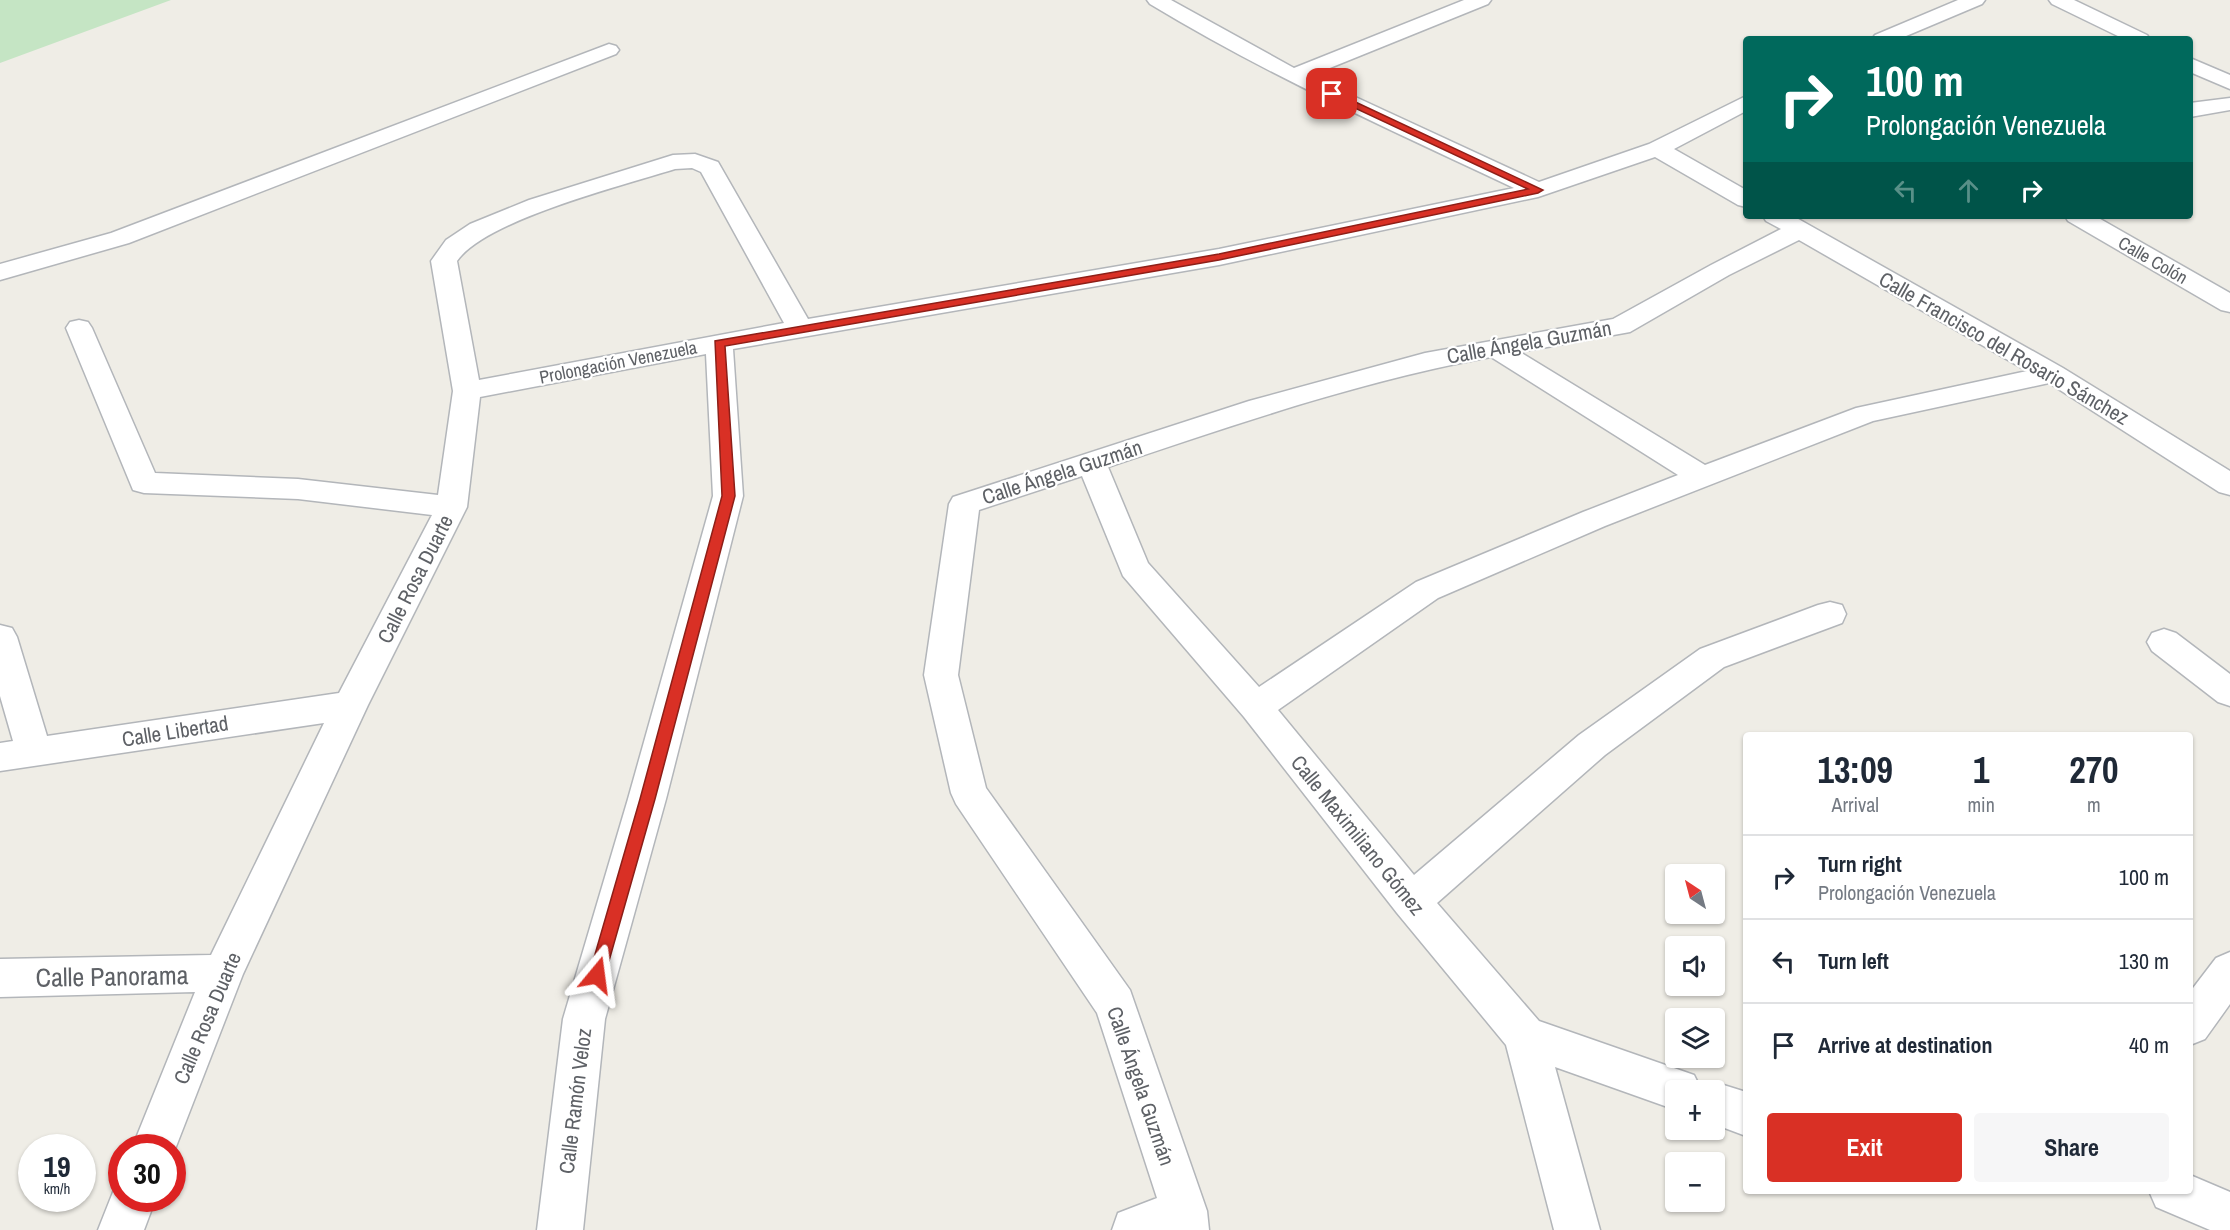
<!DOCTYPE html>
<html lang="en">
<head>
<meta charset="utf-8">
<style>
	:root { --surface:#fff; --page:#f6f6f7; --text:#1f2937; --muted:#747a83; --line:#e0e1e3; --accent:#d93025 }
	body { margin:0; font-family:"Archivo Narrow",sans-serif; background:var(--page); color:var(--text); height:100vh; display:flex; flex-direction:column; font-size:22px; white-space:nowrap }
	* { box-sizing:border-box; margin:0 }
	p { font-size:20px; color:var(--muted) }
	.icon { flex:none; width:33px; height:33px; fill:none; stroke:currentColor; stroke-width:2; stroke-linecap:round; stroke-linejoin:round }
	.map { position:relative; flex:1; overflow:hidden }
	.details { position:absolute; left:1743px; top:732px; width:450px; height:462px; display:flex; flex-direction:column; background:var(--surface); border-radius:6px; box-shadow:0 2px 4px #0004 }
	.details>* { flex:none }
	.banner { position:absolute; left:1743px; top:36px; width:450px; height:183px; border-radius:6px; box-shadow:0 2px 4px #0004; background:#00695c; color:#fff; overflow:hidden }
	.needle { width:39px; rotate:324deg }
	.controls { position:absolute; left:1665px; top:864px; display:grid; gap:12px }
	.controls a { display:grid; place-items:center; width:60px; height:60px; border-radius:6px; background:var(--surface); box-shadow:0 2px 4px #0004; font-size:30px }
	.speed { position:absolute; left:18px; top:1134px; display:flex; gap:12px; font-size:30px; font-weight:700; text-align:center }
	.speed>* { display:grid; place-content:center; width:78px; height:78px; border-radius:50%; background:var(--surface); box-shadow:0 2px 4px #0004; line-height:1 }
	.speed small { font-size:15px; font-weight:400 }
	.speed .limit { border:9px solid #d22; background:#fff; color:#111 }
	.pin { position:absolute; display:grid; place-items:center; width:51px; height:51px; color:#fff; margin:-26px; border-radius:12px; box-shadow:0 3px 9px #0006 }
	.me { position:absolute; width:66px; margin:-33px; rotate:16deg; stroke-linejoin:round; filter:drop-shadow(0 0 4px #0008) }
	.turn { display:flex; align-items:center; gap:21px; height:126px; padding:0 24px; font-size:27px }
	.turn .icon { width:78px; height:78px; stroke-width:2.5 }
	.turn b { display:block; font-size:42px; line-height:51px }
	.lanes { display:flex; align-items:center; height:57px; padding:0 24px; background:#0003; justify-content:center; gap:30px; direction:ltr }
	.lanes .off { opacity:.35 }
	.eta { display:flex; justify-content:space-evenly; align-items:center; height:102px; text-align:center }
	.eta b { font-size:36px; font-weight:700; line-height:42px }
	.primary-button { display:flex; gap:12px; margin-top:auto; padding:12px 24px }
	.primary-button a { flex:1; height:69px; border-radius:6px; background:var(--accent); color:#fff; font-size:24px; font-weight:700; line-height:69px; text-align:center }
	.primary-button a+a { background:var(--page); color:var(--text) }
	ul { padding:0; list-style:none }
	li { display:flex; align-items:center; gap:18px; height:84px; padding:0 24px; border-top:2px solid var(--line) }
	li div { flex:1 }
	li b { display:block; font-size:22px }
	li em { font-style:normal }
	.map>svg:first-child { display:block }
	.green { fill:#c5e5c4 }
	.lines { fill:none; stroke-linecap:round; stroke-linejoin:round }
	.minor-casing { stroke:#b3b6ba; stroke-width:3 }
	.minor { fill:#fff; fill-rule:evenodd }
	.route { fill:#d93025; stroke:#8d1f18; stroke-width:1.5 }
	.labels { text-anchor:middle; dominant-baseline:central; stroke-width:4.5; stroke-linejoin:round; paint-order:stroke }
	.far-street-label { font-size:18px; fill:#5e6166; stroke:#fff }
	.street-label { font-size:21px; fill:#5e6166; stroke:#fff }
	.near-street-label { font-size:26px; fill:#5e6166; stroke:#fff }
</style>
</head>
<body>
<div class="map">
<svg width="2230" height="1230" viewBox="0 0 2230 1230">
	<rect width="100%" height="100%" fill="#efede6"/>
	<!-- green -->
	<path class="green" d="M0,0H171L0,63Z"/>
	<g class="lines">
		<!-- minor casing -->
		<g class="minor-casing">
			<path id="minor" d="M1147,0H1171L1294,68L1464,0H1491L1488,4L1310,76L1539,182L1649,144L1746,96V111L1674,149L1746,190V207L1738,205L1655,157L1538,197L1219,265L733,349L743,496L666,799L605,1019L583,1230H537L563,1019L628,799L713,496L706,354L480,397L467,507L368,705L243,974L172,1157V1148H132L195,992L0,997V959L211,955L324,723L0,771V743L13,741L0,696V625L12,628L17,637L47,736L339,693L432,515L298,499L144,493L133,490L66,328L70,322L79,320L88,322L92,328L155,473L298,479L438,495L453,391L431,261L446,240L470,224L529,200L673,155L695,154L718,162L808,319L1219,249L1514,188C1391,130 1267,75 1150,4ZM692,168L701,172L784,323L479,380L457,261C485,220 624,185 675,169Z
				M1958,0H1985L1982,4L1899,39H1872L1875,35Z
				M2049,0H2074L2147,35L2150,39H2124L2052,4Z
				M609,44L616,46L619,50L616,54L129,243L0,280V264L111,233Z
				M2190,58L2230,75V89L2190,72Z
				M2230,98V110L2190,117V103Z
				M1763,216H1793L2063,368L2230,471V495L2219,492L2049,383L1873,421L1605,526L1438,598L1278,710L1414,875L1579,735L1700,649L1818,605L1830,602L1842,605L1846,614L1842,623L1724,667L1605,755L1437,903L1539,1021L1694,1075L1700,1087L1714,1082L1746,1092V1136L1714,1124V1090H1676V1110L1555,1067L1600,1230H1554L1506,1045L1397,913L1244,717L1123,576L1082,476L979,510L958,675L986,788L1130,990L1207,1211L1209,1230H1112L1118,1213L1157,1198L1097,1013L956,804L951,793L924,675L949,504L953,497L1249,401L1425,353L1613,319L1711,265L1781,229L1766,221ZM1799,240L2027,371L1856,408L1705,465L1520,352L1630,332L1729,275ZM1491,357L1678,475L1583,512L1416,582L1259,687L1148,563L1108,467C1234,425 1360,381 1491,357Z
				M2065,216H2095L2230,293V312L2221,310L2068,221Z
				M2164,629L2176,633L2230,674V706L2218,702L2152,651L2147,642L2152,633Z
				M2230,952V1004L2205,1039L2190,1045V992L2216,958Z
				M2190,1175L2230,1192V1230H2210L2156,1207L2149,1191H2190Z
				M122,1180V1198H156L144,1230H98L117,1182Z"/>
		</g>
		<!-- minor -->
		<use href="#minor" class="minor"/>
	</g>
	<!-- route -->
	<path class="route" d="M1332,91L1543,190L1538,193L1219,260L725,346L735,496L655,799L605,975L603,981L597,983L591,981L589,975L640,799L722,496L715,341L1219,254L1528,189L1329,96L1327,94Z"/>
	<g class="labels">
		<!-- far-street labels -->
		<g class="far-street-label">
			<text transform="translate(2153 260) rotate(30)">Calle Colón</text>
			<text transform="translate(618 362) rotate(-11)">Prolongación Venezuela</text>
		</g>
		<!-- street labels -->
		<g class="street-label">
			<text transform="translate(1529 342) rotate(-10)">Calle Ángela Guzmán</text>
			<text transform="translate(2004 348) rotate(30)">Calle Francisco del Rosario Sánchez</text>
			<text transform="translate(1062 472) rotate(-18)">Calle Ángela Guzmán</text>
			<text transform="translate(415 579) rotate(-63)">Calle Rosa Duarte</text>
			<text transform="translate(175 731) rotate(-9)">Calle Libertad</text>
			<text transform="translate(1358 835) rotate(51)">Calle Maximiliano Gómez</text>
			<text transform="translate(207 1018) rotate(-67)">Calle Rosa Duarte</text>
			<text transform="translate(1141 1086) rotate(71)">Calle Ángela Guzmán</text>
			<text transform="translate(575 1101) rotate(-83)">Calle Ramón Veloz</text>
		</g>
		<!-- near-street labels -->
		<g class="near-street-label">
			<text transform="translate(112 976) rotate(-1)">Calle Panorama</text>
		</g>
	</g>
</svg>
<div class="controls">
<a><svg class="needle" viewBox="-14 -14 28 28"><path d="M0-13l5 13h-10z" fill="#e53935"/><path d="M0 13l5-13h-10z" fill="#747a83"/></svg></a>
<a><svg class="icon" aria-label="sound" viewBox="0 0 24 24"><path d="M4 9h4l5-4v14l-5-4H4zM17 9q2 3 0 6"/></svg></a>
<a><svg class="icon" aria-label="layers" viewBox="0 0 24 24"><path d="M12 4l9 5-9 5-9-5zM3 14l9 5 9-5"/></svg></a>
<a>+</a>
<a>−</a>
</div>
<div class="speed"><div>19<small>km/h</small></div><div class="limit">30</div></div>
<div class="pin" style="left:1332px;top:94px;background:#d93025"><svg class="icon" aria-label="arrive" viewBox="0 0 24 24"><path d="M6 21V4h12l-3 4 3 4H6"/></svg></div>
<svg class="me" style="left:597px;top:975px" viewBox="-20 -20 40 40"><path d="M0-17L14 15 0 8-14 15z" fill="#d93025" stroke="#fff" stroke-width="4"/></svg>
<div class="banner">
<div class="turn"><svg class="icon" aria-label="right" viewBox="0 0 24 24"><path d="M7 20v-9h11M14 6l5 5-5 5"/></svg><div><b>100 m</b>Prolongación Venezuela</div></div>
<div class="lanes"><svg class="icon off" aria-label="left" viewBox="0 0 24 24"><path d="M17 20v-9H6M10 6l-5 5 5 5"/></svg><svg class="icon off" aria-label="ahead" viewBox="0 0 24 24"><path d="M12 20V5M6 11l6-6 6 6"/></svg><svg class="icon" aria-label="right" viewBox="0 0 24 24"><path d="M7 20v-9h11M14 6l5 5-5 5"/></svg></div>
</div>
<section class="details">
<div class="eta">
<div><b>13:09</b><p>Arrival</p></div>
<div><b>1</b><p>min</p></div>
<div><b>270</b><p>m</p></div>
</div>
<ul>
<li><svg class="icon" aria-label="right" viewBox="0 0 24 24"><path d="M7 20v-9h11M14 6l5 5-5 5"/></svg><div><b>Turn right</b><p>Prolongación Venezuela</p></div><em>100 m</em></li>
<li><svg class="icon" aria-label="left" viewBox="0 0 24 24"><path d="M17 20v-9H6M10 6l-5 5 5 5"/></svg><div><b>Turn left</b></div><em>130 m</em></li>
<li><svg class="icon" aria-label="arrive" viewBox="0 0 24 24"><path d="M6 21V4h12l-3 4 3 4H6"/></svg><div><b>Arrive at destination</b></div><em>40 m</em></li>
</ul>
<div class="primary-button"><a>Exit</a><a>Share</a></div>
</section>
</div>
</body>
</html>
